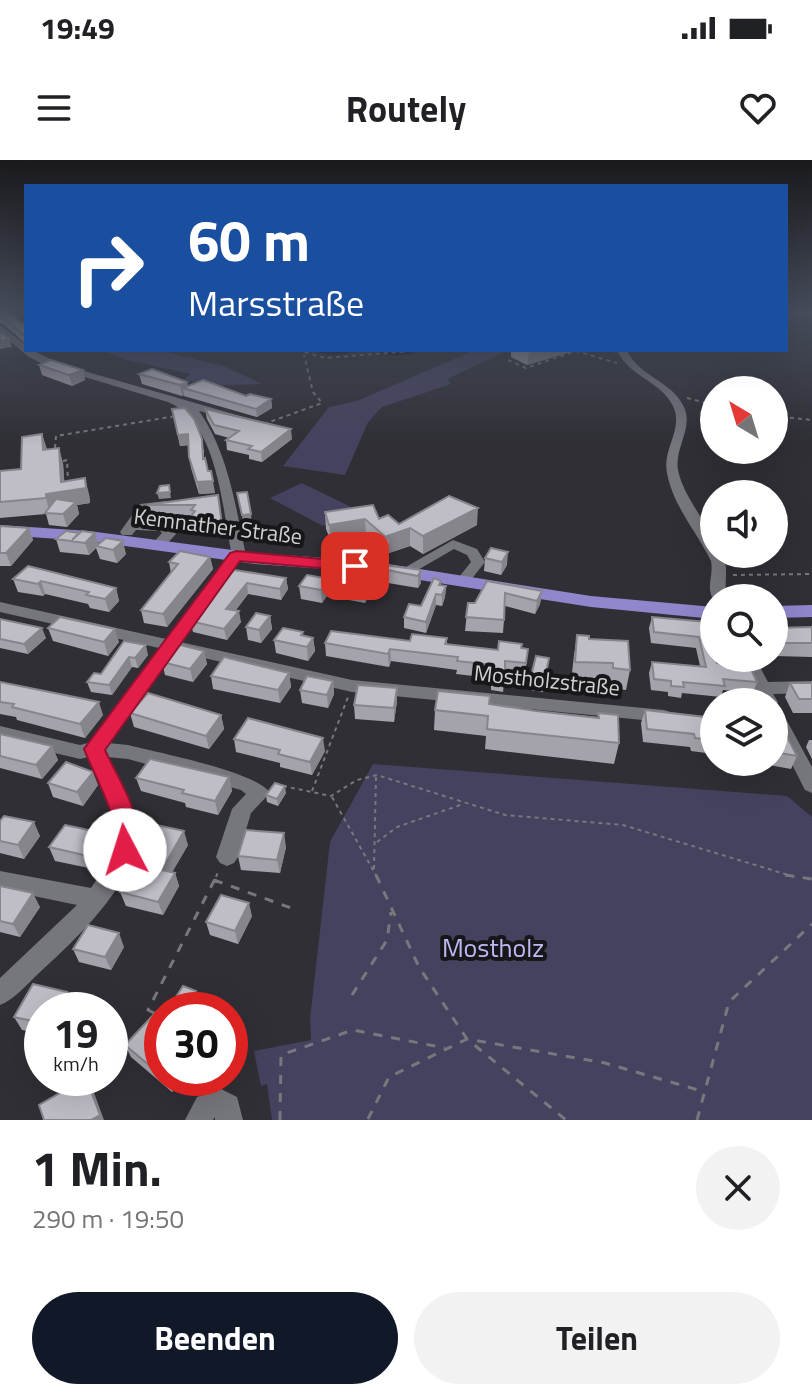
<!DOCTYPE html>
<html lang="de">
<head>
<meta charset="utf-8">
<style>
	:root { --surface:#fff; --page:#f2f2f2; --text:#202124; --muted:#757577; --accent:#111827 }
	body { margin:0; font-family:"Titillium Web",sans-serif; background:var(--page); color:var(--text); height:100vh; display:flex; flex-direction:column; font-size:30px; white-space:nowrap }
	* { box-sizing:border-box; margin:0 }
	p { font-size:26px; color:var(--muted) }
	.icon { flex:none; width:44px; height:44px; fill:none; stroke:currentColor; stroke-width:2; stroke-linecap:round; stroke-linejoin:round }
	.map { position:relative; height:960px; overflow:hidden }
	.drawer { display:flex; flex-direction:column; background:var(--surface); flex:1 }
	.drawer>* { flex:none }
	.hud { position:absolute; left:24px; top:24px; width:764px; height:168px; border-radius:0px; box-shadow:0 8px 32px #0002; background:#1a4fa0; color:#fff; overflow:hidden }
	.needle { width:52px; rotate:322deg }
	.buttons { position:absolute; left:700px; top:216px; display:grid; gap:16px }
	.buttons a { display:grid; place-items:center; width:88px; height:88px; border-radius:50%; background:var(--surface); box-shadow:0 8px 32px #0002; font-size:40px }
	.speed { position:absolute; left:24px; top:832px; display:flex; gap:16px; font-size:40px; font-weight:700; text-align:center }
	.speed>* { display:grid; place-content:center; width:104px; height:104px; border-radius:50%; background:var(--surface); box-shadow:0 8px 32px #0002; line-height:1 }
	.speed small { font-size:20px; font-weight:400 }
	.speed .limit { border:12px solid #d22; background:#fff; color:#111 }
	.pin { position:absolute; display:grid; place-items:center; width:68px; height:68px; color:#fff; margin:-34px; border-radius:16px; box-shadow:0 4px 12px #0006 }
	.me { position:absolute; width:88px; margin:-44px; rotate:355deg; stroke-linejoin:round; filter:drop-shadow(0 0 6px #0008) }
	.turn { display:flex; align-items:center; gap:28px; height:168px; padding:0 32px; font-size:36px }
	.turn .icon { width:104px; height:104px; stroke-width:2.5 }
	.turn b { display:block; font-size:56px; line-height:68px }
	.round { display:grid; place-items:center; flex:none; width:84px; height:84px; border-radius:42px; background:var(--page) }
	.overview { display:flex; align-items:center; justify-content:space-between; height:136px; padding:0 32px }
	h1 { font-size:48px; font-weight:700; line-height:60px }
	.action { display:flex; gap:16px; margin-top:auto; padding:16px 32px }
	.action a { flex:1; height:92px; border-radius:48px; background:var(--accent); color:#fff; font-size:32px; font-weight:700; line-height:92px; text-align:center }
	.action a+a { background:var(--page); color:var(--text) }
	.status { display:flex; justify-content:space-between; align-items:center; height:56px; padding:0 40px; background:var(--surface); direction:ltr }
	.status svg { height:22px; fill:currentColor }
	header { display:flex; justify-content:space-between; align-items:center; height:104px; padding:0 32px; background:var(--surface); font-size:36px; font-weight:700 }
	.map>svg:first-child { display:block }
	.green { fill:#45425f }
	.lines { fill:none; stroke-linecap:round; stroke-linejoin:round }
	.river { fill:#14102b; fill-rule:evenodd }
	.path-far1 { stroke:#77777c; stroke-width:2; stroke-dasharray:4 4; stroke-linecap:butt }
	.path { stroke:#77777c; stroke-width:3; stroke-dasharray:9 9; stroke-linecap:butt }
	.minor { fill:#76767d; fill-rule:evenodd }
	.major { fill:#8f86cb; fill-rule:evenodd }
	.wall { fill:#a4a3ab }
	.shaded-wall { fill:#86858b }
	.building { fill:#bfbec7; stroke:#86858b; stroke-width:2 }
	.route { fill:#e11d48; stroke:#92132f; stroke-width:2 }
	.labels { text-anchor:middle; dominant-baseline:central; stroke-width:8; stroke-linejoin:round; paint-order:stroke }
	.street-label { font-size:22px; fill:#d1d1d5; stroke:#17171a }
	.near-park-label { font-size:26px; fill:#beb9f4; stroke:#17171a }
</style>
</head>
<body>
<div class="status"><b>19:49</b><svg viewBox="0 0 49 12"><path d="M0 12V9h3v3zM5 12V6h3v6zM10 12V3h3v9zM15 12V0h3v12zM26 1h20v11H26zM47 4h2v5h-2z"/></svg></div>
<header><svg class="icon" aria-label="menu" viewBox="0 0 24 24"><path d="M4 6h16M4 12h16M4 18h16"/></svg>Routely<svg class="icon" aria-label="heart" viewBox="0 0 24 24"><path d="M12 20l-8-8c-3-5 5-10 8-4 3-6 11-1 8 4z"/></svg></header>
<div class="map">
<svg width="812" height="960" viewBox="0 0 812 960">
	<rect width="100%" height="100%" fill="#2f2f35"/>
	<!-- green -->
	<path class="green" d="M103,190H157L224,206L262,224L223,225L183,220L191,214L123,199Z
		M475,190H509L447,219L451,224L382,247L368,262L345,315L283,306L329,247L357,241Z
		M302,323L355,349L323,366L270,338Z
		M373,604L787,636L812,657V960H272L267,924L261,926L254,891L311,880L310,859L330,682Z"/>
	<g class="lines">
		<!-- river -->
		<path class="river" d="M313,190H354C345,196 322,196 313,190Z
			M375,190H420C410,197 385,197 375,190Z"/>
		<!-- path-far1 -->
		<path class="path-far1" d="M297,190L325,198L424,190
			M574,190H586
			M508,200L526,208L576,191L617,203
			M687,238L714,245
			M774,256L812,260
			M264,264L322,243L313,232L304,195
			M55,288L56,276L176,256
			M63,301L67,300L68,321
			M733,415L812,414
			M283,626L331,636L357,620L377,615L505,655L623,665L795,717
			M312,631L348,537
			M332,637L377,717
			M377,682L397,667L463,644
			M374,709L376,616
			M216,717L218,712"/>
		<!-- path -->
		<path class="path" d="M376,715L419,807L467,879L566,960
			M785,715L812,719
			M214,720L291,748
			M352,835L387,780L391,752
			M154,853L148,850L217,715
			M230,879L240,882L230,914
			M368,959L389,917L467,879L605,903L705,932
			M280,960L281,895L353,870L445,888
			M697,960L729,842L812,764"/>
		<!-- minor -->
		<path class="minor" d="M0,165L26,185V190H32L60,204L258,261L253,264L199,251C228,293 235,343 245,391L180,482L352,520L664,550L670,552L673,556L670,560L664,562L352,532L174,491L108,583L128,585C155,592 258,612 270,633L251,653L238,697L234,703L227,706L220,703L216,697L232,649L246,634L241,630L128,599L107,597C118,620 139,650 137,677C133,727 73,782 38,814C26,825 15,839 0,845V818L77,745L0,729V711L91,728C131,673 115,653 88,597L80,599L0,580V566L80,585L88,583L159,488L0,452V442L166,479L231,391C222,345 217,262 168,242L45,205L29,197L0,173Z
			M617,190H627C638,216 670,220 683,245C695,267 674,287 678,310C684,341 714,366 714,394H722C730,409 723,422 727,438H714V441C705,426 714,417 711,401C697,372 673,346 667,313C662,289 684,269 673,246C661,221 629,217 617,190Z
			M166,341L172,345L171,348L149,350L141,362L169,364L176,374L164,387L159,388L152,384L162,373L160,371L136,370L132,375H122L120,372L140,344Z
			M453,380L477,389L485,402L467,425H457L455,422L471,402L467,395L454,389L409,415L404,416L397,412Z
			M739,498H755L768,522L812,521V533L773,534L778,542L775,546L780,548L812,607V633L805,630L774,569V542H760Z
			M221,929L237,937L243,960H215V957L213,960H185L197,937Z"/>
		<!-- major -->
		<path class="major" d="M0,365L89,371L255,393L369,401L591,436L714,447V459L591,447L369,412L255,404L89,381L0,375Z
			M812,445V457L774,458V446Z"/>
	</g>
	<!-- wall -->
	<path class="wall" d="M0,152L23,163H26V184L2,163H0Z
		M511,190H577L527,205L511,197Z
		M39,205L83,210L85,220L72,226L42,215Z
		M139,214L187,222L188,226L271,239L272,248L257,257L184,236V235L182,236L142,224Z
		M172,249L204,290V299L215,333L199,334L191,308L188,285L180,286Z
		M205,249L292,279L262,302L249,299V295L227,290L226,280L229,278L215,274L207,259Z
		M47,290L63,303L64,322L89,334L90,343L77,345L79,354L67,367L49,365L46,354L0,358V311L21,309Z
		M218,335L223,375L189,371L187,361L192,355H149L147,345Z
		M325,352L379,359L399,364L477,365L423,394L410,386L389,393V398L366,377L331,382L326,369Z
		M0,366L29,368L33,380L11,406H0Z
		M79,373H95L98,384L126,394L117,403L100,399L96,388L89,395L60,392L56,379Z
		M491,388L507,405L501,415L484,411L485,398Z
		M210,397L213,409L167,467L144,463L141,450L171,413L169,402Z
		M382,409L421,410V423L418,428L382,422Z
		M234,410L286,418L288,429L281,440L248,434L236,450L241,462L227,480L193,472L190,461Z
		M13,419L116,428L119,441L109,452L90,448L88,444L45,434L43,436L18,432Z
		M441,421V425L446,426L445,437L442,446L436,445L426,473L404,468V457L421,446Z
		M487,421L542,431L540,444L535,454L505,446L503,473L465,471L468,443H475Z
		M299,426L330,431L322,443L301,439Z
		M343,426L371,432L365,443L344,439Z
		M270,456L272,469L261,483L248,480L246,467Z
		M652,457L707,462L717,503L732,504L729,498H746L757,522L753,533L723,530L721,537L682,533L681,538L668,536V532L651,530L649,513L652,502L700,506L696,488L651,483L649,468Z
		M0,459L46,478L28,494L0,488Z
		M812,467V497L774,496V468Z
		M48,468L119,482L108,496L53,481Z
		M303,472V476L313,478L315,491L308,501L276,493L274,480Z
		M577,475L589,479L630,510L626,530L609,528V523L571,522L574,495Z
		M447,478V484L498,490L521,488L528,489L525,516L505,514L503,532L491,530V518L456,514L457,510L391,501L389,507L326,496L325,483L410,481Z
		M124,481L148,495L138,508L132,507L112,535L91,532L87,522L101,514Z
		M204,491L207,504L193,522L165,515L162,502Z
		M549,498L543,532L530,530L531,516Z
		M289,513L291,527L280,543L213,529L211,516Z
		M333,521L334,534L328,548L302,543L300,530Z
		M0,522L103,555L85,578L17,560L16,557L0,554Z
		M790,523H812V553H793L785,537Z
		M397,528V541L394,562L355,559L354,545Z
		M489,544L536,551L598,557V553L619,583L614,604L485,589L486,576L434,570L435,550Z
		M645,550L714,558V594L691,591L690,587L643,582L641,563Z
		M130,553L221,555L224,569L209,589L134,567Z
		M774,572L797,596L791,609L753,602H774Z
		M0,574L52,586L58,600L42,619L0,608Z
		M234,579L325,591L312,615L280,607V603L236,592Z
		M809,580H812V599L806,587Z
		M229,617L232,631L218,655L186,647L185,643L141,631L136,618Z
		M48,623L98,625L83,646L53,637Z
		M286,633L278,646L267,642L266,635Z
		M0,661L40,676L24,699L0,693Z
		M98,672L104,686L89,708L55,701L49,687Z
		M188,685L172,712L175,713L179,726L163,755L126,746L120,732L141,698L138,687Z
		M286,687L280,713L241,710L238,696Z
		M0,726L40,747L20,777L0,772Z
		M252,756L238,784L210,775L206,762Z
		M124,787L111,810L79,802L73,789Z
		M33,824L67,832L74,845L71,850H42V874L22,870L14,857Z
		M198,838L190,850H177L174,849L172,843Z
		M162,855V918H184L172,932L131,897L125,885Z"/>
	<!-- shaded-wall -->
	<path class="shaded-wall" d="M9,179L12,187L0,189V181Z
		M531,190H577L527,205L529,191Z
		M83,210L85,220L72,226L69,215Z
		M187,222L189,230L183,228L184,235L182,236L180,225Z
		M271,239L272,248L257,257L256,249Z
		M291,269L292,279L262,302L261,292Z
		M42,274L47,289V305L43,290Z
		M188,274L190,285L180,286L178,275Z
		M59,288L63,303L65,331L85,318L89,334L90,343L77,345L79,354L67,367L63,354H50L46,338V334L61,322Z
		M213,321L215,333L199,334L197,322Z
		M170,332L171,338L159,339L157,333Z
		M478,348L477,365L423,394V376Z
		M251,354L252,366L243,368L242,355Z
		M365,359L366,377L331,382L329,365Z
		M29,368L33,380L11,406L6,393Z
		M410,368V386L389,393V380L387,376Z
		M95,373L99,386H96V388L89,395L85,383Z
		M123,381L126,394L117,403L113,390Z
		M508,392L507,405L501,415L502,402Z
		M210,397L213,409L167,467L163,454Z
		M421,410V423L418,428V416Z
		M286,418L288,429L281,440L280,429Z
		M329,419L330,431L322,443L321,430Z
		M371,419V432L365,443V430Z
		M41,421L45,434L43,436L38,424Z
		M247,423L248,434L228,460L226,449Z
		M446,426L445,437L442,446V435Z
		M116,428L119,441L109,452L105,439Z
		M542,431L540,444L535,454L537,441Z
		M436,434V445L426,473V462Z
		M239,451L241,462L227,480L224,469Z
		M270,456L272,469L261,483L259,470Z
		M42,468L46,478L28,494L24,484Z
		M115,469L119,482L108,496L104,482Z
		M313,478L315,491L308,501L307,487Z
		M146,485L148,495L138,508L135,498Z
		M390,489L391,501L389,507L388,494Z
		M204,491L207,504L193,522L190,509Z
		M129,497L132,507L112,535L109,525Z
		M289,513L291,527L280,543L278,530Z
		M333,521L334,534L328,548L327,535Z
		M397,528V541L394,562V548Z
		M99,542L103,555L85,578L80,564Z
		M221,555L224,569L209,589L206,576Z
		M323,578L325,591L312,615L310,602Z
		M52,586L58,600L42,619L36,605Z
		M93,612L98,625L83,646L77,632Z
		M229,617L232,631L218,655L215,641Z
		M285,626L286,633L278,646L277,639Z
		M34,662L40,676L24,699L18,685Z
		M184,671L188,685L166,723L162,710Z
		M98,672L104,686L89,708L84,695Z
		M284,673L286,687L280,713L277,700Z
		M175,713L179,726L163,755L158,742Z
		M33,733L40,747L20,777L13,764Z
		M249,743L252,756L238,784L235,771Z
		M119,773L124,787L111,810L105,797Z
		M196,831L198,838L190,850H185L184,849Z
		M67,832L74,845L71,850H57Z
		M86,918L93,930L104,960H91Z
		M169,918H184L172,932L167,920Z"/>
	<!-- building -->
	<path class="building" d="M0,152H8L23,163H26V177L0,155Z
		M0,171L9,179L0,181Z
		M51,200L83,210L69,215L39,205Z
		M152,209L187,222L180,225L139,214Z
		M203,220L246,236L250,234L271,239L256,249L183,228Z
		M185,248L194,259L202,279L203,299L205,298L208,311H211L213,321L197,322L189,297L188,274L178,275L172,249Z
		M205,249L291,269L261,292L248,289L252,286L226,280L239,271L214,265Z
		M42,274L43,290L59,288L61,322L85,318L86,328L46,334V338L0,342V311L21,309L22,277Z
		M169,325L170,332L157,333L160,326Z
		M247,332L251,354L242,355L237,333Z
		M218,335L222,365L187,361L195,351L191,350L195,345H147Z
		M449,336L478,348L423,376L410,368L387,376L389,380L365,359L329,365L325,352L373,345L379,359L388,355L399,364Z
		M56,339L76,342L63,354L45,353Z
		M0,366L29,368L6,393H0Z
		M66,371L79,373L72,380L82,371L95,373L85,383L56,379Z
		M106,378L123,381L113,390L96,386Z
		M491,388L508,392L502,402L485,398Z
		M180,391L210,397L163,454L141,450L178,404L169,402Z
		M384,405L421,410L418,416L382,409Z
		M28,406L116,428L105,439L86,435L89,432L41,421L38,424L13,419Z
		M234,410L286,418L280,429L247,423L226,449L239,451L224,469L190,461Z
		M307,415L329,419L321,430L299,426Z
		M350,415L371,419L365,430L343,426Z
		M434,418L441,421L439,425L446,426L442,435L436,434L426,462L404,457L409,444L421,446Z
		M487,421L542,431L537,441L505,433L504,460L466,457L468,443H475Z
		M256,453L270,456L259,470L246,467Z
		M60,457L115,469L104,482L48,468Z
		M652,457L707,462L714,489V498H716L717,503L742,505L738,498H746L757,522L723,519L725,526L683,522L684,527L671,526V521L654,519L652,502L706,507L699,477L654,472Z
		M0,459L42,468L24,484L0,479Z
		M812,467V483H774V468Z
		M283,468L303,472L301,475L313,478L307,487L274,480Z
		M331,471L410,481L412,474L447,478L445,484L498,490L499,481L522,484L521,488L528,489L526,503L505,501V519L492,517V505L457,501L458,497L390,489L388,494L325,483Z
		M577,475L589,476V479L628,481L630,510L613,508V503L575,502Z
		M124,481L146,485L135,498L129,497L109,525L87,522L94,513L101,514Z
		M176,484L204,491L190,509L162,502Z
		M536,496L549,498L545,519L531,516Z
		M224,497L289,513L278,530L211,516Z
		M307,516L333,521L327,535L300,530Z
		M0,522L99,542L80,564L12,547L14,544L0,542Z
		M790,523H812V539H799Z
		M358,525L397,528L394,548L354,545Z
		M438,531L490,536L489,544L536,551L599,558L598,553L618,555L619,583L487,569L488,556L435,550Z
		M148,533L221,555L206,576L130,553Z
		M645,550L714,558V580L695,578L694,574L647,569Z
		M248,558L323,578L310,602L278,594L280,590L234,579Z
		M774,572L786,575L797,596L774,592Z
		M0,574L52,586L36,605L0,596Z
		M150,599L229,617L215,641L182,633L184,630L136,618Z
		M66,602L93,612L77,632L48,623Z
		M275,623L285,626L277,639L266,635Z
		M4,656L34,662L18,685L0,681V661Z
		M152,664L184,671L162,710L175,713L158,742L120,732L147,689L138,687Z
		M65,665L98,672L84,695L49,687Z
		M246,670L284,673L277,700L238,696Z
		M0,726L33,733L13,764L0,761Z
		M221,735L249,743L235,771L206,762Z
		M88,765L119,773L105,797L73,789Z
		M33,824L67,832L57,850H42V863L14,857Z
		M183,826L196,831L184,849L172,843Z
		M157,851L162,855V916L125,885Z
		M86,918L100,955L91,960H44L39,945Z"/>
	<!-- sky -->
	<linearGradient id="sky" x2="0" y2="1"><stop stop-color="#1a1a1d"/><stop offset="0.53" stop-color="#474d5c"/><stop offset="1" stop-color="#474d5c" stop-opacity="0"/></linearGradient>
	<rect width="812" height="286" fill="url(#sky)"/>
	<!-- route -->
	<path class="route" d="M236,391L355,402L363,406L355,411L240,401L105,590C119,621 150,664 133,697L125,700L116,697C111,686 117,673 113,660C107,636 93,612 84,589L230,393Z"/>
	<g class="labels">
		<!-- street labels -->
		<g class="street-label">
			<text transform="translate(218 366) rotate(7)">Kemnather Straße</text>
			<text transform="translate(547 520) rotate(6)">Mostholzstraße</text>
		</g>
		<!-- near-park labels -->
		<g class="near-park-label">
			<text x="493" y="787">Mostholz</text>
		</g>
	</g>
</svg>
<div class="buttons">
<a><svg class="needle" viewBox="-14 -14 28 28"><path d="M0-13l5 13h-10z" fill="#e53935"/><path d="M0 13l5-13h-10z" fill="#757577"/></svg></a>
<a><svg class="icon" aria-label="sound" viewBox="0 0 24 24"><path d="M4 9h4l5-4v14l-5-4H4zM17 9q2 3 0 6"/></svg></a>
<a><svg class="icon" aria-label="search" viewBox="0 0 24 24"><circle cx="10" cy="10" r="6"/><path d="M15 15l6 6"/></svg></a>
<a><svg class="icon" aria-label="layers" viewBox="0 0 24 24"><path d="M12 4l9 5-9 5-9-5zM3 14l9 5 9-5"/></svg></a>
</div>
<div class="speed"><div>19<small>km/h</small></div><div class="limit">30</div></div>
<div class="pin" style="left:355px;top:406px;background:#d93025"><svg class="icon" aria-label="arrive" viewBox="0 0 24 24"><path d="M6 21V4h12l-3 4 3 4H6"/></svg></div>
<svg class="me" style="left:125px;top:690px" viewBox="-20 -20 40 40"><circle r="19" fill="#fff"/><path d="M0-13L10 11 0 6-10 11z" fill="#e11d48"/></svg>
<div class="hud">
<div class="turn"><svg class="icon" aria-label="right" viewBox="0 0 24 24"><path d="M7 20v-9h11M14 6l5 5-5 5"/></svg><div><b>60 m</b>Marsstraße</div></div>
</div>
</div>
<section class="drawer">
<div class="overview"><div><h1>1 Min.</h1><p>290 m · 19:50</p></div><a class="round"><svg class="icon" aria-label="close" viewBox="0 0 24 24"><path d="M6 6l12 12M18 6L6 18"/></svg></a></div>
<div class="action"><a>Beenden</a><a>Teilen</a></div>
</section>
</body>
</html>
